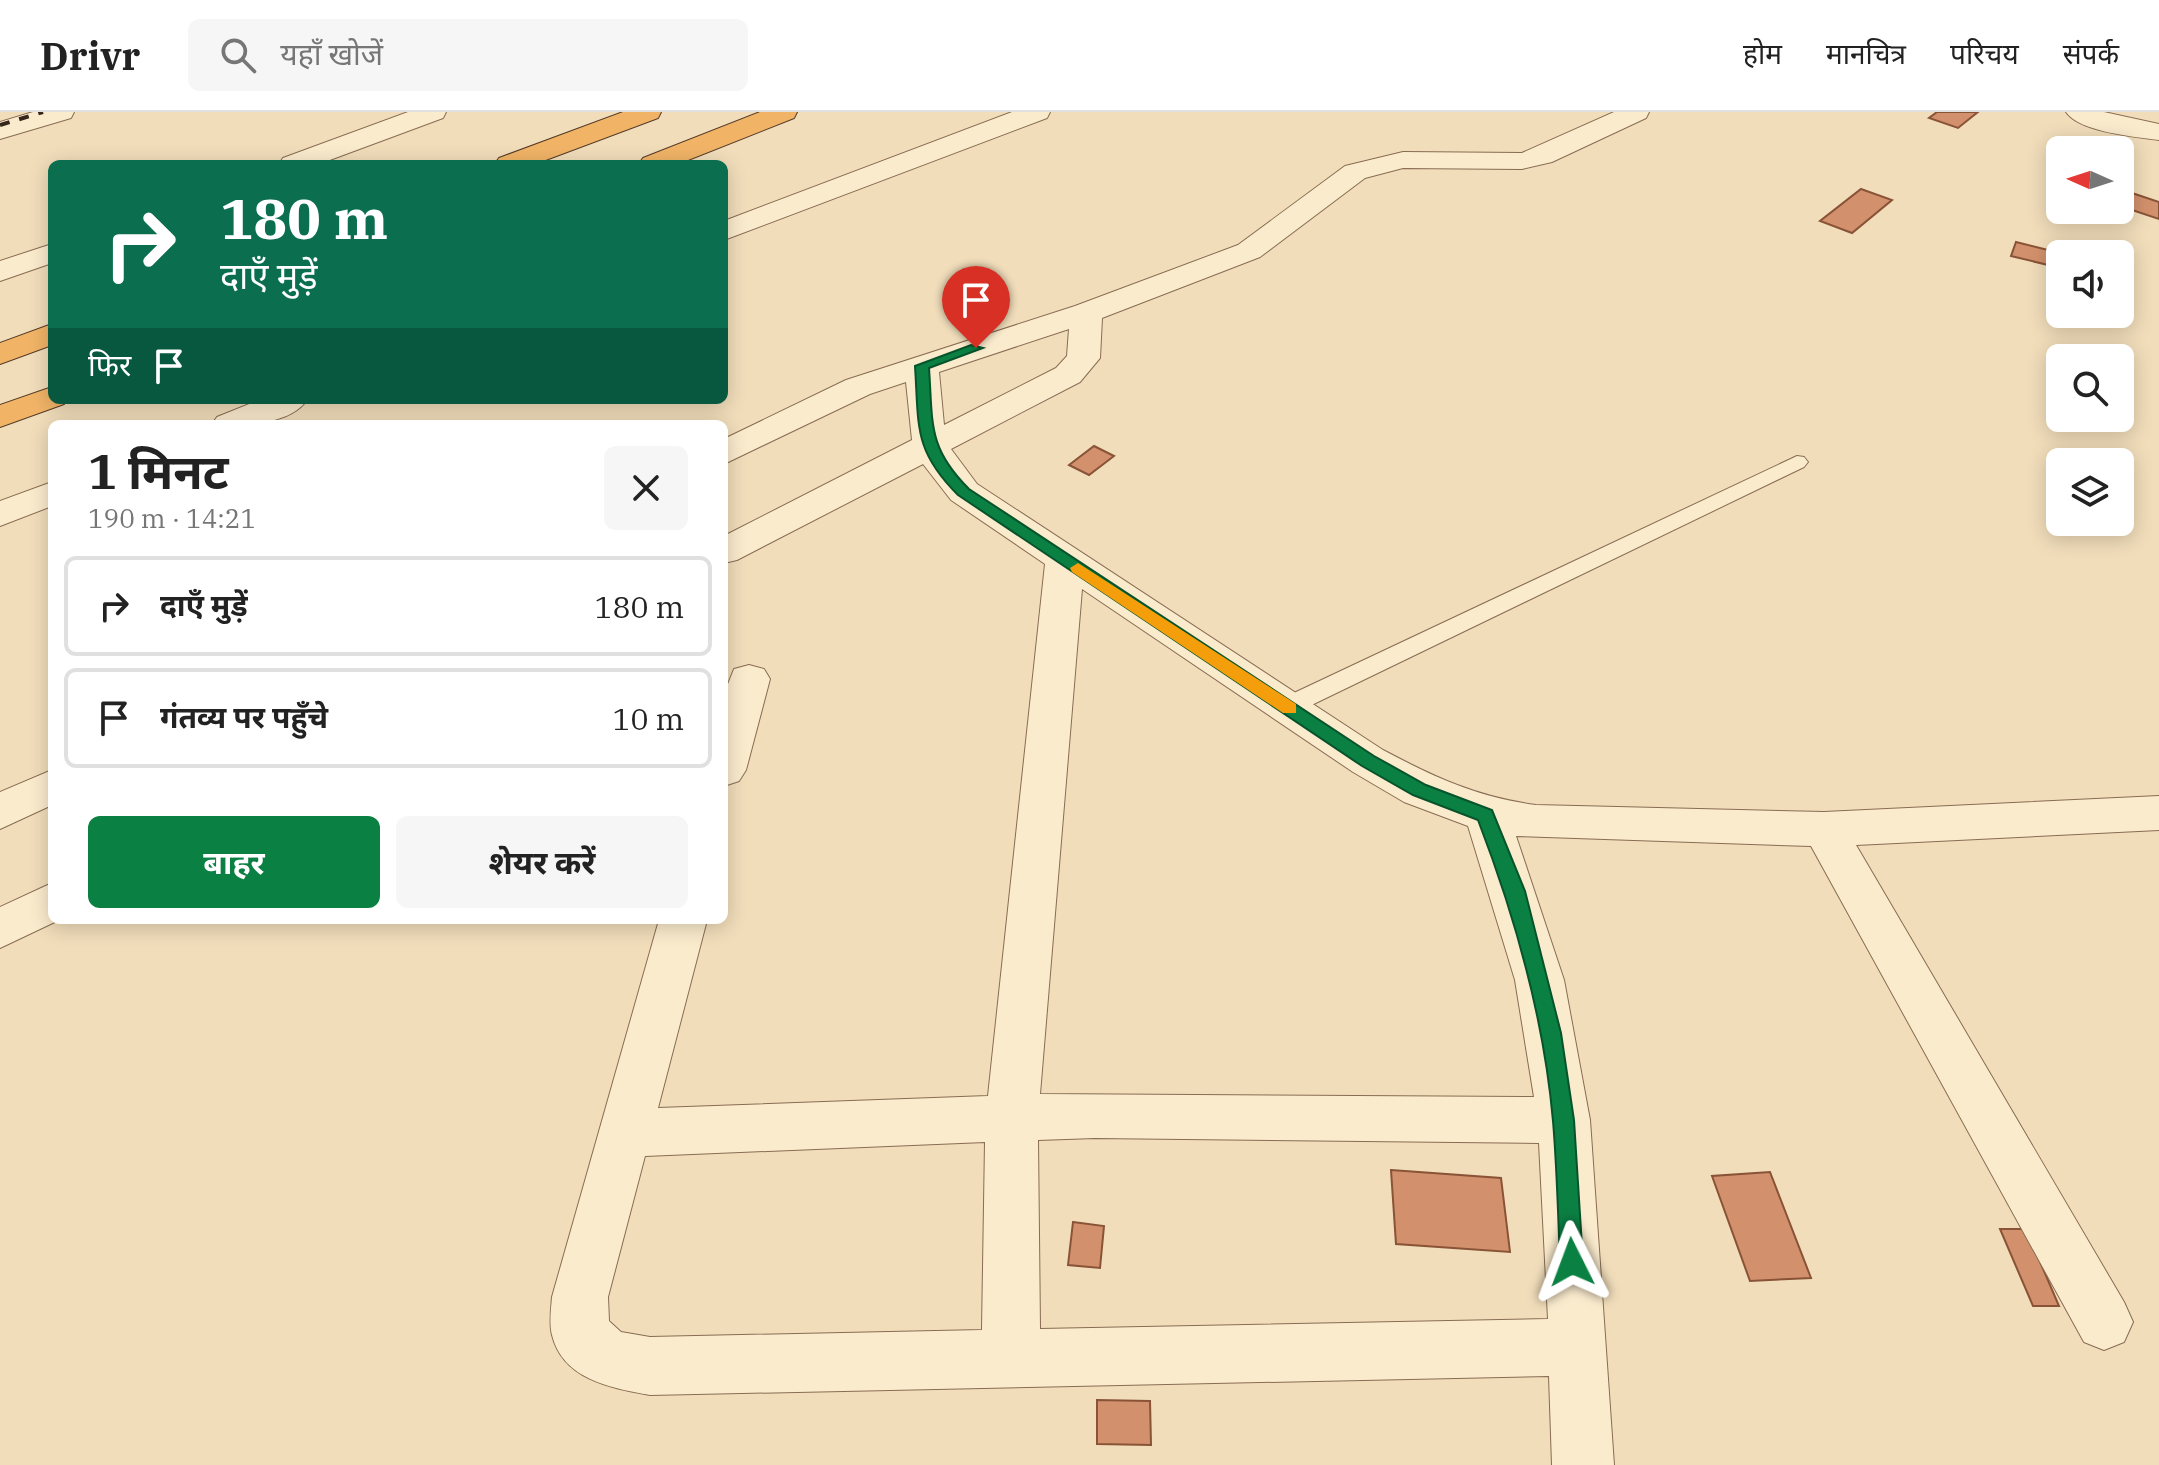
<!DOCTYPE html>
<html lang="hi">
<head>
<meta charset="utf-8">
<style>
	:root { --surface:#fff; --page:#f6f6f6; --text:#222; --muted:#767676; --line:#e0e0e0; --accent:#0b8043 }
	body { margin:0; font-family:"IBM Plex Serif","Noto Sans Devanagari",serif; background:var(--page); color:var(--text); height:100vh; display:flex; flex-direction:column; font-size:30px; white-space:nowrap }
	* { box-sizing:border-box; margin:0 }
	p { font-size:26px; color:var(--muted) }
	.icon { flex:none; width:44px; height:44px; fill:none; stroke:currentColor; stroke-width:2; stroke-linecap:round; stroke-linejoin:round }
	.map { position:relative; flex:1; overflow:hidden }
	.panel { position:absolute; left:48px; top:308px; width:680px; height:504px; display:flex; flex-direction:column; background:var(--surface); border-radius:12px; box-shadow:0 4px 20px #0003 }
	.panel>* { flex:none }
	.banner { position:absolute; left:48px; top:48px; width:680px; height:244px; border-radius:12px; box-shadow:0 4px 20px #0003; background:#0b6e4f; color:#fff; overflow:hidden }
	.needle { width:52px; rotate:273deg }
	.fabs { position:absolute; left:2046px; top:24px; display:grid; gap:16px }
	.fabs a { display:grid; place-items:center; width:88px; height:88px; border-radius:12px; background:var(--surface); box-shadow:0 4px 20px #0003; font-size:40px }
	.pin { position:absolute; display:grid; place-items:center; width:68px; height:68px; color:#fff; margin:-82px -34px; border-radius:50% 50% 50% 0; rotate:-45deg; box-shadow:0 0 8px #0007 }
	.pin .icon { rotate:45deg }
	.me { position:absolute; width:88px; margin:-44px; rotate:357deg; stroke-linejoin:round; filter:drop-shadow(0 0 6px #0008) }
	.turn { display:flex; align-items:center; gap:28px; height:168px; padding:0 40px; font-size:36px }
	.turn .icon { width:104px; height:104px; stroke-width:2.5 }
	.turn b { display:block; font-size:56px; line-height:68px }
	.then { display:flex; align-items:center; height:76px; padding:0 40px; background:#0003; gap:16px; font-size:30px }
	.round { display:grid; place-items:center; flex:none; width:84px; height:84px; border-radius:12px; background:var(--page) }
	.headline { display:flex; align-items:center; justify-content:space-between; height:136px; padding:0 40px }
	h1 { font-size:48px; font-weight:700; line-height:60px }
	.button { display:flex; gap:16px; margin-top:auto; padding:16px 40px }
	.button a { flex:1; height:92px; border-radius:12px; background:var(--accent); color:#fff; font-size:32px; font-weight:700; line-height:92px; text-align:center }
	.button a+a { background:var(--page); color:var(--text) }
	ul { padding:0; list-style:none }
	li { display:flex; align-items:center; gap:24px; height:100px; margin:0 16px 12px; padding:0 24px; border:4px solid var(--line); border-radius:12px }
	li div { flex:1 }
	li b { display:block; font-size:30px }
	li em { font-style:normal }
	header { display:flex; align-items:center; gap:48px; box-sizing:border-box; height:112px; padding:0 40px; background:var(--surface); border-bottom:2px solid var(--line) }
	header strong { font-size:38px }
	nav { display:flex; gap:44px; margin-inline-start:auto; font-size:28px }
	.search { width:560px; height:72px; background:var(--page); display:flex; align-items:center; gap:20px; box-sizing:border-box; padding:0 28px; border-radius:12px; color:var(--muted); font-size:30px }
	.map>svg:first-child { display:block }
	.building { fill:#d2916c; stroke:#895337; stroke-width:2 }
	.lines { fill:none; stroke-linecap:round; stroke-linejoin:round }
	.service-casing { stroke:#886c53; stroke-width:2 }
	.minor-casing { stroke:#886c53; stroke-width:2 }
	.tertiary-casing { stroke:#886c53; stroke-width:2 }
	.trunk-casing { stroke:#553b28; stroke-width:2 }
	.service { fill:#fbebcd; fill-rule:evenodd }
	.minor { fill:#fbebcd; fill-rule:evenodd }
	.tertiary { fill:#fbebcd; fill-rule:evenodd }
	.trunk { fill:#f1b467; fill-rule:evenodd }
	.rail { stroke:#362619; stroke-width:4; stroke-dasharray:10 10; stroke-linecap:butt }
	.route { fill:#0b8043; stroke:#07532c; stroke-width:2 }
	.slow { fill:#f59e0b }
</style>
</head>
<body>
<header>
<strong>Drivr</strong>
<div class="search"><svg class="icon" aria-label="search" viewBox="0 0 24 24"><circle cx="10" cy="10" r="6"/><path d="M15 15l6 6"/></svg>यहाँ खोजें</div>
<nav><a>होम</a><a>मानचित्र</a><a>परिचय</a><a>संपर्क</a></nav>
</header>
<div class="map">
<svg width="2159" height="1353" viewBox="0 0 2159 1353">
	<rect width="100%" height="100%" fill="#f1ddba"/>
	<!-- building -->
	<path class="building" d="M1937,0H1978L1958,16L1929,6Z
		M1861,77L1892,88L1852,121L1820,109Z
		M2132,81L2159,90V107L2120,94Z
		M2016,130L2052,139L2048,153L2011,144Z
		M1094,334L1114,344L1089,363L1069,353Z
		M1391,1058L1501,1066L1510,1140L1396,1132Z
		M1770,1060L1811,1166L1750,1169L1712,1064Z
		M1073,1110L1104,1114L1100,1156L1068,1153Z
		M2000,1117H2026L2059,1194H2033Z
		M1097,1288L1150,1289L1151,1333L1097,1332Z"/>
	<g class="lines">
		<!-- service casing -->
		<g class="service-casing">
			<path id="service" d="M1797,344L1804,345L1808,350L1804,355L1295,601H1277L1274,595L1277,589Z"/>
		</g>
		<!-- minor casing -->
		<g class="minor-casing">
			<path id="minor" d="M1614,0H1649L1646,6L1552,50L1522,57L1403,56L1365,66L1260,145L1102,206L1100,246L1080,270L951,337L977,372L1383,638C1436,666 1477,685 1536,693L1824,700L2159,684V718L1856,733L2124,1190L2133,1210L2124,1230L2104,1238L2084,1230L1811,734L1516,724L1564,868L1590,1008L1614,1353H1552L1549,1264L650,1283C612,1276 563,1268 552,1223C549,1212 551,1197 552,1185L659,808H707L658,996L988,984L1045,452L951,388L923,352L737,448L724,451V424L912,328L906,270L870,282L724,352V327L846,268L1075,194L1238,133L1345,54L1403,40L1522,41ZM1069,217L1067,244L1056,256L944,313L939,260ZM1082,477L1353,660L1404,690L1468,714L1515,868L1534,985L1040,982ZM1095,1026L1539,1031L1548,1207L1040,1217L1038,1028ZM985,1030L982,1218L650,1225L621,1220L609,1209L608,1185L645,1044Z
				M2066,0H2104L2159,12V28C2136,25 2079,20 2066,0Z
				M749,553L764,557L770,567L746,658L739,669L724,674V582L734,557Z
				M52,658V693L0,717V680Z
				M52,771V808H59L0,836V795Z"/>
		</g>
		<!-- tertiary casing -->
		<g class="tertiary-casing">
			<path id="tertiary" d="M33,0H74L71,6L0,27V10Z
				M408,0H446L443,6L319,52H279L283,46Z
				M1012,0H1050L1047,6L724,128V109Z
				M52,132V151L0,169V149Z
				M259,288H307C288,315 241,312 212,312L217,305Z
				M52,370V394L0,414V389Z"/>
		</g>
		<!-- trunk casing -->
		<g class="trunk-casing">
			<path id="trunk" d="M623,0H661L658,6L535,52H495L499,46Z
				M760,0H797L794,6L678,52H639L643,46Z
				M52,212V233L0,252V231Z
				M52,275V288H67L64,292L0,315V293Z"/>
		</g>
		<!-- service -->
		<use href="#service" class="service"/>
		<!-- minor -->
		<use href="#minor" class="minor"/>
		<!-- tertiary -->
		<use href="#tertiary" class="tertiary"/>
		<!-- trunk -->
		<use href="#trunk" class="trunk"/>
		<!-- rail -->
		<path class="rail" d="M0,13L43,0"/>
	</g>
	<!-- route -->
	<path class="route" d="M971,233L983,236L929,256C933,311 927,335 969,377L1374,644L1426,673L1492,698L1525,779L1561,921L1574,1008L1583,1150L1580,1157L1572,1161L1563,1157L1560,1150C1558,1103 1557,1056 1553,1009C1544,906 1515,804 1478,708L1413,683L1362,654L958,383C913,338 919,314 915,254Z"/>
	<!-- slow -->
	<path class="slow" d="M1078,451L1296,592V601H1283L1072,460L1070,456Z"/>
</svg>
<div class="fabs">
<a><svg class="needle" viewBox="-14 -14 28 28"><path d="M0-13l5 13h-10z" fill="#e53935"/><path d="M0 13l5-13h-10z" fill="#767676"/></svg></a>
<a><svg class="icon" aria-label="sound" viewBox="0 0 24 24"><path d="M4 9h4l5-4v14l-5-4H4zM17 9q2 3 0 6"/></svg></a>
<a><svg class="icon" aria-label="search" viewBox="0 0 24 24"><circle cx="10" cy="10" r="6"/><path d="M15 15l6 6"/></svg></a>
<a><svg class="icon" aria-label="layers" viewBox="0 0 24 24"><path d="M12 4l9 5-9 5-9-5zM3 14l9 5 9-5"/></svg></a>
</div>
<div class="pin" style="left:976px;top:236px;background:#d93025"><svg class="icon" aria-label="arrive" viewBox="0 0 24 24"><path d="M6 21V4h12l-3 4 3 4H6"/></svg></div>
<svg class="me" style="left:1572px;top:1150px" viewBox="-20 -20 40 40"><path d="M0-17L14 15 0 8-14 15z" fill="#0b8043" stroke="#fff" stroke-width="4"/></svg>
<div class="banner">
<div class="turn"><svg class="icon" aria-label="right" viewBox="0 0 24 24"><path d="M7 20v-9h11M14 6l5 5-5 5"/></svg><div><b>180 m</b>दाएँ मुड़ें</div></div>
<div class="then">फिर<svg class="icon" aria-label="arrive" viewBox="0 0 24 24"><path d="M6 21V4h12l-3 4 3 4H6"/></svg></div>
</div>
<section class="panel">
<div class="headline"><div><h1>1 मिनट</h1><p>190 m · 14:21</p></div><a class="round"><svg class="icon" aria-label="close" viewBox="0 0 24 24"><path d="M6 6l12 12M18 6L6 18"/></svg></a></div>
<ul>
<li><svg class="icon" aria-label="right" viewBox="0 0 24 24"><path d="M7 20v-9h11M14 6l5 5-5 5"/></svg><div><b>दाएँ मुड़ें</b></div><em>180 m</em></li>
<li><svg class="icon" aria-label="arrive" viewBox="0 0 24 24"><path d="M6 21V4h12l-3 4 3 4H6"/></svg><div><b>गंतव्य पर पहुँचे</b></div><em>10 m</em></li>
</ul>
<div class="button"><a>बाहर</a><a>शेयर करें</a></div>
</section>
</div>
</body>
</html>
